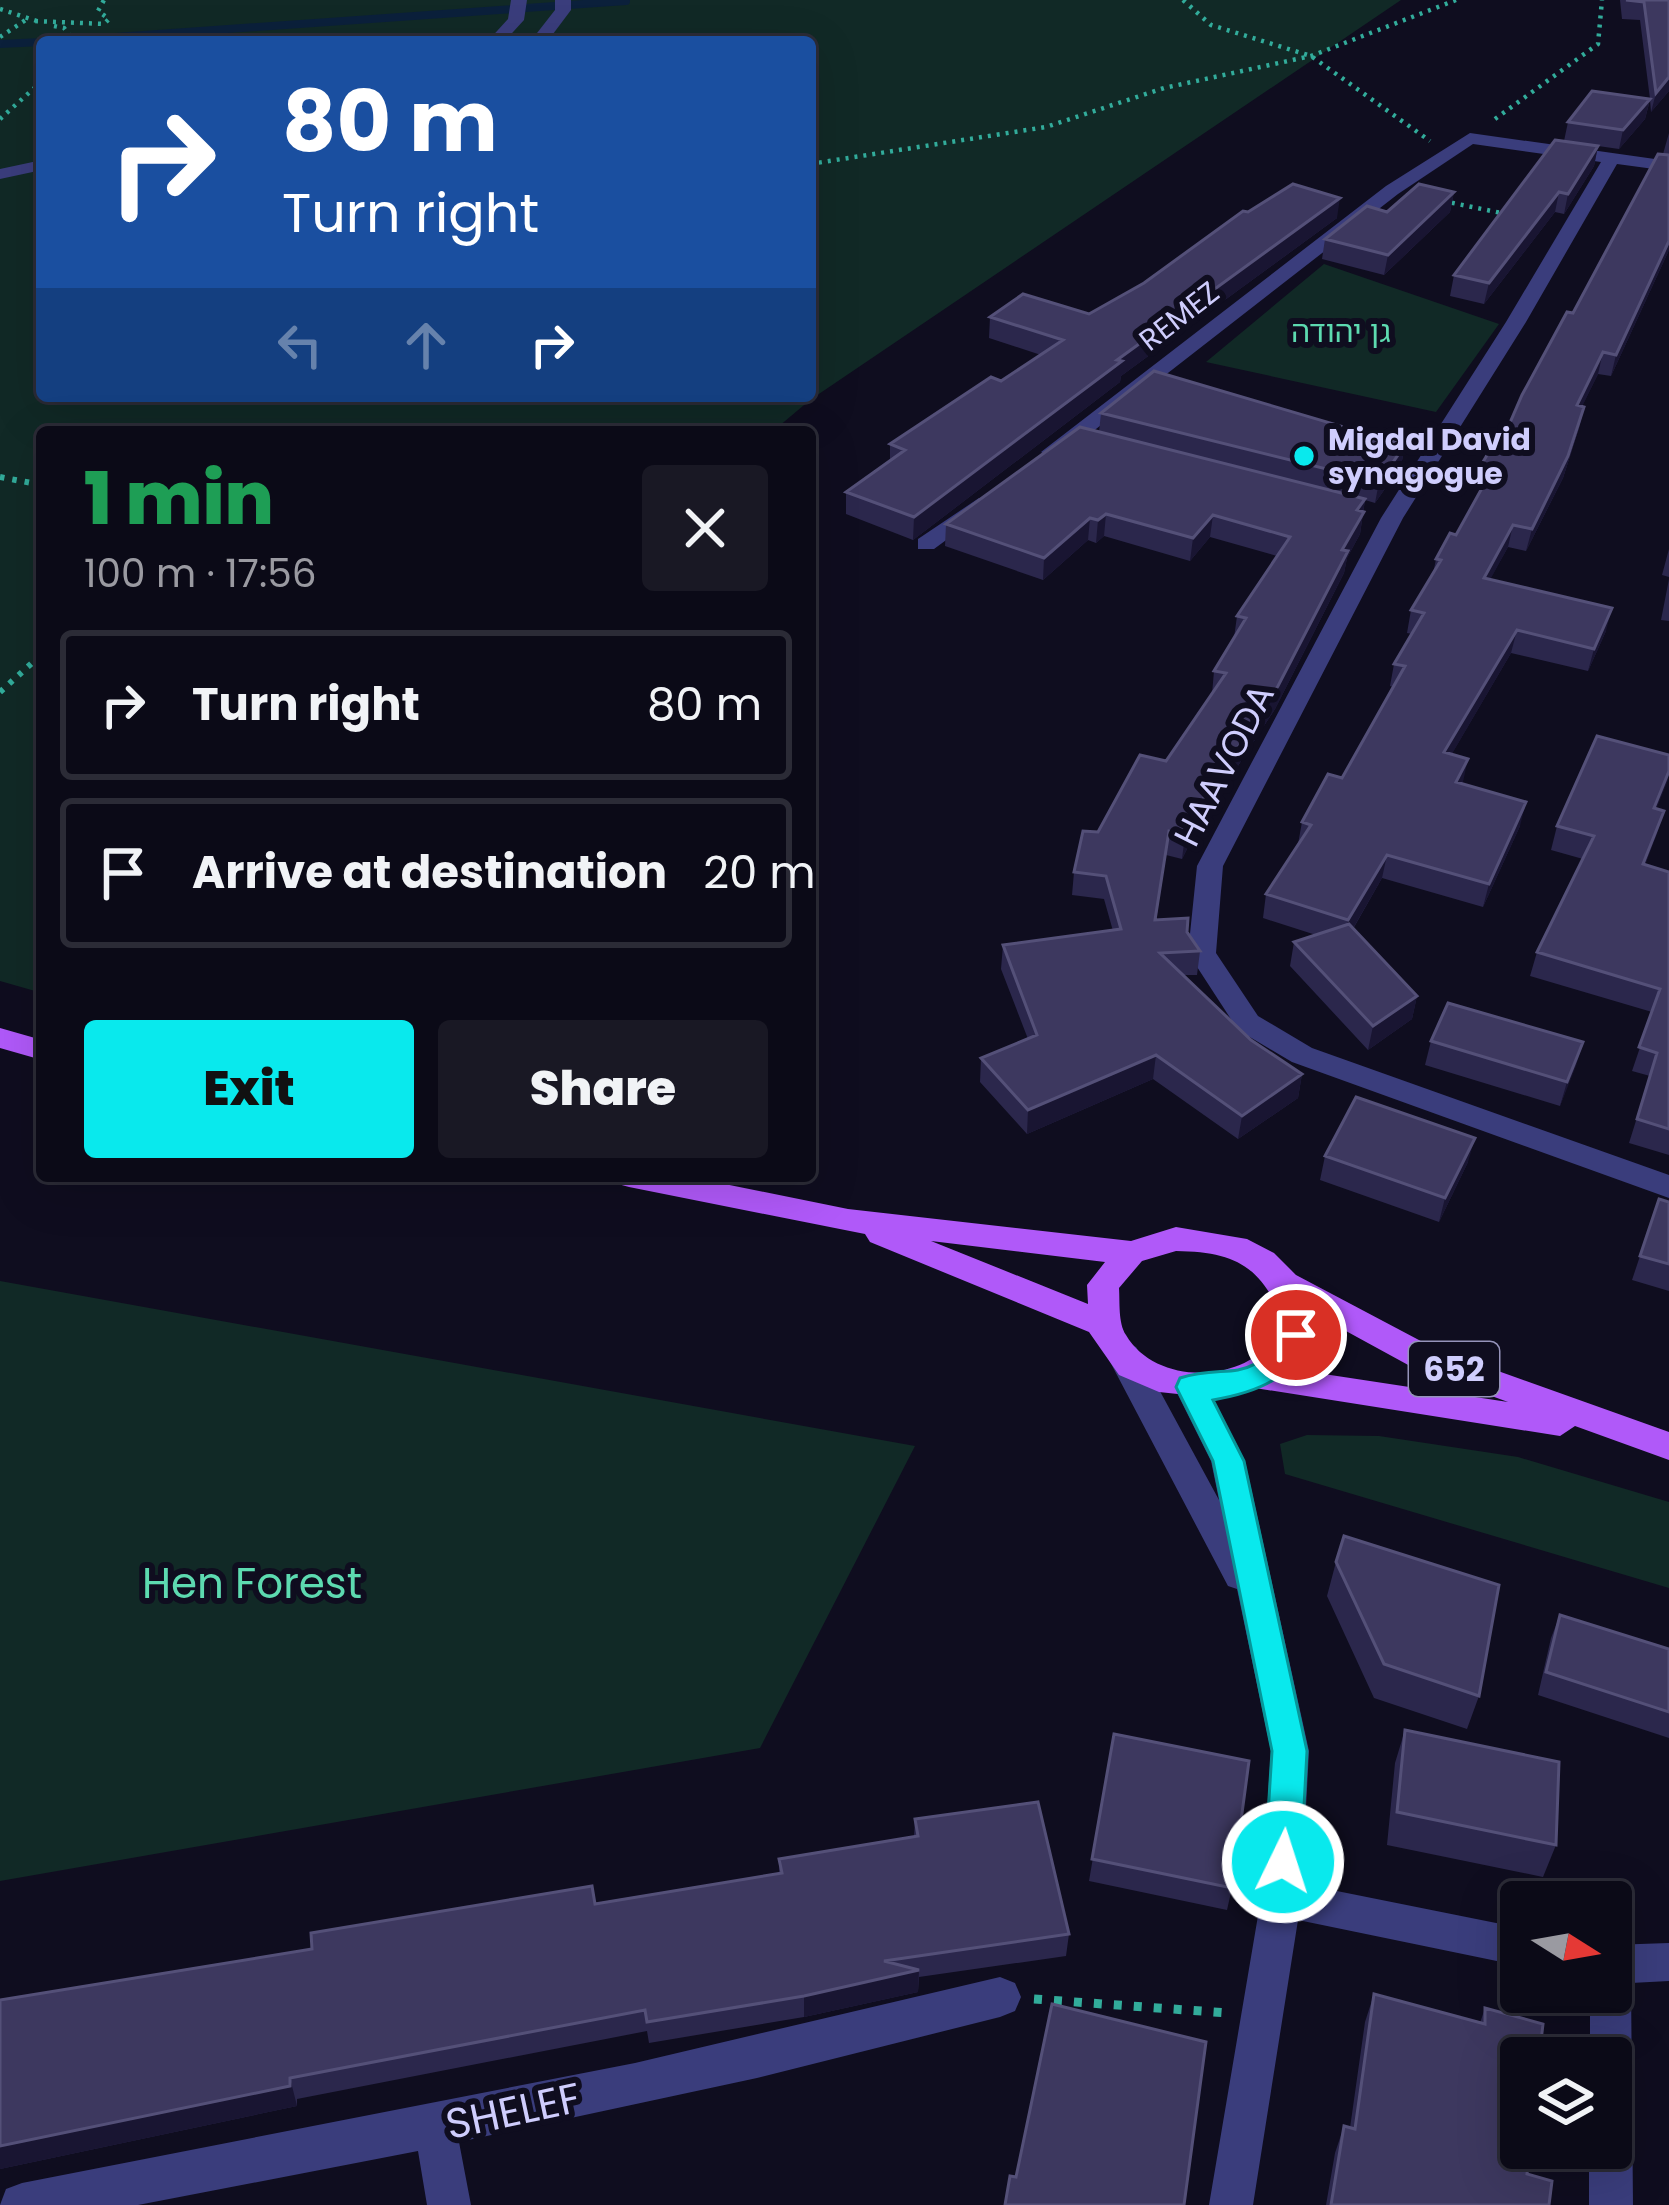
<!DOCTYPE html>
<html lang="en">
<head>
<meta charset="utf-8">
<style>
	:root { --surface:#0b0a17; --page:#191824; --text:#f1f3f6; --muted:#9a9aa1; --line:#2b2b36; --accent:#09e9ed }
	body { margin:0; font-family:Poppins,"Noto Sans Hebrew",sans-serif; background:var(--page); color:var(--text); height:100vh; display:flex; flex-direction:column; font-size:45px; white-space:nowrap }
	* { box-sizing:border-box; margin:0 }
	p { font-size:39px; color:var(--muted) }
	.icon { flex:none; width:66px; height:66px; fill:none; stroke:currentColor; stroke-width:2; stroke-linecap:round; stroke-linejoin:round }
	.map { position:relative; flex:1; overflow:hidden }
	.drawer { position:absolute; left:36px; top:426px; width:780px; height:756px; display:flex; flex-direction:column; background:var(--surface); border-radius:12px; box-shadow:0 12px 48px #0002,0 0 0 3px var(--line) }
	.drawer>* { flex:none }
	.hud { position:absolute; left:36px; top:36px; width:780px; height:366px; border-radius:12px; box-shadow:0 12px 48px #0002,0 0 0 3px var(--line); background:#1a4fa0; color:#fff; overflow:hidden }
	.needle { width:78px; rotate:101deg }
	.buttons { position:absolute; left:1500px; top:1881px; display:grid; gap:24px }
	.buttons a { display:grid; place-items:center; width:132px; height:132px; border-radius:12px; background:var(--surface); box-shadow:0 12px 48px #0002,0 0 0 3px var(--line); font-size:60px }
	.pin { position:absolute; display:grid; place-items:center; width:102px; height:102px; color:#fff; margin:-51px; border:6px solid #fff; border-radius:50%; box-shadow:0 3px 12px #0007 }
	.me { position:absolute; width:132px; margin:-66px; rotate:4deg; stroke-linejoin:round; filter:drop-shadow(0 0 9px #0008) }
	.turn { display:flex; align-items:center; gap:42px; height:252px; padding:0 48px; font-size:54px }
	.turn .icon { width:156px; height:156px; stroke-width:2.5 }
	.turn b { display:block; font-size:84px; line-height:102px }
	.lanes { display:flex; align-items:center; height:114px; padding:0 48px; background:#0003; justify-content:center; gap:60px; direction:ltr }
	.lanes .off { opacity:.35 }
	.round { display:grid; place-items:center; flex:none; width:126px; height:126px; border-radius:12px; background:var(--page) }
	.summary { display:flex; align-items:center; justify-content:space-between; height:204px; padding:0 48px }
	h1 { font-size:72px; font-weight:800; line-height:90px; color:#1e9e55 }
	.cta { display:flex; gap:24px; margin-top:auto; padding:24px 48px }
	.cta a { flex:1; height:138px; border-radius:12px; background:var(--accent); color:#111; font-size:48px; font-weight:800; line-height:138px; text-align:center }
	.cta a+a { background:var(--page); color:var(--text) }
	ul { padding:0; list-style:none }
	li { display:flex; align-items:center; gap:36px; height:150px; margin:0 24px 18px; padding:0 24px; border:6px solid var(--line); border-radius:12px }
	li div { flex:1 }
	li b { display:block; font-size:45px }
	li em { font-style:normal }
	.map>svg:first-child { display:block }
	.green { fill:#112926; fill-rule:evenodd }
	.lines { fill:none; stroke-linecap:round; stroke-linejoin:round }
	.stream { stroke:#0b203b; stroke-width:8 }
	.path-far2 { stroke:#32ac9b; stroke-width:4.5; stroke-dasharray:3 6; stroke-linecap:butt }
	.path-far1 { stroke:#32ac9b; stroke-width:6; stroke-dasharray:4.5 8; stroke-linecap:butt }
	.path { stroke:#32ac9b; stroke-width:9; stroke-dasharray:8 12; stroke-linecap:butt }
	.minor { fill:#3a3d7c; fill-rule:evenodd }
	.major { fill:#b059f9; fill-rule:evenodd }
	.wall { fill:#2b274c }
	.shaded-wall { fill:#191532 }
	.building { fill:#3d385f; stroke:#545078; stroke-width:3 }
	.route { fill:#09e9ed; stroke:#06979a; stroke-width:3 }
	.poi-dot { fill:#09e9ed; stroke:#0f0d1f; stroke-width:4.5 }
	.labels { text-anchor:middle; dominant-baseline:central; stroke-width:12; stroke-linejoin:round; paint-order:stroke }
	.far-street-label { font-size:30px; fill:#cfcdfd; stroke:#0f0d1f }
	.far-park-label { font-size:30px; fill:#5ddab0; stroke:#0f0d1f }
	.far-poi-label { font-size:30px; font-weight:bold; fill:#cfcdfd; stroke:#0f0d1f; text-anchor:start }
	.shield { fill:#0f0d1f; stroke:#9593ba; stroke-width:3 }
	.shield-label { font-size:33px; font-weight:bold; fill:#cfcdfd }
	.street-label { font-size:36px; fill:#cfcdfd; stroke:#0f0d1f }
	.near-park-label { font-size:42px; fill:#5ddab0; stroke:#0f0d1f }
	.near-street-label { font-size:42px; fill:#cfcdfd; stroke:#0f0d1f }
</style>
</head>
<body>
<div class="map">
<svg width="1669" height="2205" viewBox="0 0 1669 2205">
	<rect width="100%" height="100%" fill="#0f0d1f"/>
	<!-- green -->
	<path class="green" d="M0,0H1401L810,400L772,432H42V993L0,981ZM42,42H810V396H42Z
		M1324,264L1499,324L1436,412L1206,362Z
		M0,1281L915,1446L760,1748L0,1881Z
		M1307,1435L1379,1436L1518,1457L1669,1502V1588L1285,1474L1280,1444Z"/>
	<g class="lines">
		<!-- stream -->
		<path class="stream" d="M45,42L626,1
			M0,44L42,42"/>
		<!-- path-far2 -->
		<path class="path-far2" d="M1183,0L1211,25L1311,56L1430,141
			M0,9L40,22
			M35,21L104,24L109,19L98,11L104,0
			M54,26L64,28L75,42
			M0,37L27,19
			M0,119L42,81
			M1495,119L1598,44L1602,0
			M810,164L1046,127L1164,88L1311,56L1456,0
			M1443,201L1511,215"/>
		<!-- path-far1 -->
		<path class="path-far1" d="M0,477L42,485
			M0,692L42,654"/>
		<!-- path -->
		<path class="path" d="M1034,1999L1228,2013"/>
		<!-- minor -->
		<path class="minor" d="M511,0H527L524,20L504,42H487L508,19Z
			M555,0H571V10L547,42H530L555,10Z
			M1470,133L1669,161V171L1617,164L1526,322L1403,518L1223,866L1216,953L1258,1016L1312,1048L1669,1175V1198L1292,1062L1238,1030L1188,953L1197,866L1381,518L1506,322L1601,162L1473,144L1398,194L1060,457L1052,458L1041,452L1386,186Z
			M42,160V170L0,179V169Z
			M979,498L990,505L987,510L934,549H918V539Z
			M1124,1343L1136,1347L1219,1500L1211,1461L1174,1387L1179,1378L1191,1374L1203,1378L1245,1461L1309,1751L1302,1884L1521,1928V1966L1298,1920L1253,2205H1209L1261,1898L1271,1751L1237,1589L1228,1586L1107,1356L1112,1347Z
			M1669,1943V1981L1631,1983L1633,2205H1589V2148H1611V2058H1590V1992H1611V1945Z
			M1000,1977L1015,1983L1021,1997L1015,2011L1000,2017L757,2078L459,2142L471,2205H427L418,2151L138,2205H0L6,2189L22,2183L635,2063Z"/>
		<!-- major -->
		<path class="major" d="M0,1028L42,1040V1060L0,1048Z
			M614,1176H685L848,1209L1131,1241L1176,1227L1247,1239L1274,1253L1296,1275L1434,1348L1669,1432V1460L1575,1426L1560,1436L1255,1388L1215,1398L1159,1392L1119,1375L1089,1332L870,1242L865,1234L629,1187L618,1184ZM931,1241L1105,1262L1087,1285L1088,1304ZM1176,1251C1236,1252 1261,1266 1284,1322C1260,1383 1159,1391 1126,1335C1118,1323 1120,1302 1119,1288L1142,1261ZM1313,1313L1410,1366L1508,1402L1291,1369L1300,1362L1316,1322Z"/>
	</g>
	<!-- wall -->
	<path class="wall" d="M1620,0H1669V91L1651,112L1650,100L1645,119L1619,149L1598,146L1594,166L1564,214L1555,212L1484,304L1450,296L1454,275L1564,141L1568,122L1650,99L1640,20L1622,19Z
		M1669,133V250L1611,376L1598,374L1582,406L1584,407L1579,428L1563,478L1526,551L1508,547L1490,579L1606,631L1588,671L1511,653L1451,755L1462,784L1520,826L1483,907L1382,878L1353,929L1417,996L1412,1019L1368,1050L1290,966L1294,942L1316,935L1263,918L1266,894L1298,844L1302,822L1342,778L1393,687L1390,686L1394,664L1412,634L1407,633L1411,610L1433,574L1436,559L1456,535L1481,490L1475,489L1480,467L1502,441L1663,154Z
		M1454,192L1450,212L1384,275L1322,259L1325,239L1387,212Z
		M1248,212L1337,218L1121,376L1120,382L913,540L846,514V492L890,461V444L1001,381L1041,355L989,338L990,317L1089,314L1144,283Z
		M1101,413L1405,445L1401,466L1375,503L1365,500L1360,534L1347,558L1344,573L1275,709L1232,775L1225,773L1182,859L1166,855L1156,920L1187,932L1200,951L1197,975H1183L1251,1040L1302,1074L1298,1098L1238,1139L1153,1079L1027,1134L980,1082L981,1058L1028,1039L1001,969L1003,945L1113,931L1104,899L1072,895L1074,872L1098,832L1166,761L1212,694L1214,671L1234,638L1237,616L1277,556L1210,537L1190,561L1104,536L1096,543L1088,540L1043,580L945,546L946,524L1099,432Z
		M1669,549V577L1662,575Z
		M1669,579V621L1661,620Z
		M1656,809L1664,811L1645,865L1669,872V1155L1629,1143L1650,1076L1632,1071L1652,1012L1530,976L1537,952L1583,859L1551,850L1557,826Z
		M1431,1041L1583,1042L1560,1106L1425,1065Z
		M1325,1156L1468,1162L1439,1222L1320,1180Z
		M1659,1199L1669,1202V1291L1632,1280Z
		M1336,1562L1479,1696L1467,1729L1374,1698L1327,1596Z
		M1560,1615L1669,1649V1738L1538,1695L1551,1638Z
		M1405,1730L1556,1845L1543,1877L1387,1845L1395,1763Z
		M1114,1734L1232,1888L1227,1910L1089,1881Z
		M915,1819L1069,1934L1066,1956L919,1977L918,1992L804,2017L649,2043L647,2031L297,2099V2106L0,2169V2000L779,1873V1859L914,1836Z
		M1374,1994L1480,2023L1485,2008L1527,2174L1549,2205H1326L1335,2153L1344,2126L1350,2128L1365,2022Z"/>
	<!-- shaded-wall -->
	<path class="shaded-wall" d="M1669,77V91L1651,112L1656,93Z
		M1650,99L1645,119L1619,149L1623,130Z
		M1598,146L1594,166L1564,214L1568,194Z
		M1454,192L1450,212L1384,275L1388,255Z
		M1559,192L1555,212L1484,304L1489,283Z
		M1340,198L1337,218L1121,376L1120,382L913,540L914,517L1117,360Z
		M1669,241V250L1611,376L1616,355Z
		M1603,352L1598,374L1572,427L1577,405Z
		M1584,407L1579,428L1563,478L1526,551L1532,529Z
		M1405,445L1401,466L1375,503L1379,482Z
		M1365,499L1360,534L1347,558L1344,573L1275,709L1232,775L1235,752L1357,510Z
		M1106,514L1104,536L1096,543L1098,520Z
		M1213,515L1210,537L1190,561L1193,538Z
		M1090,518L1088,540L1043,580L1044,558Z
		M1513,525L1508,547L1479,600L1484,578Z
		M1612,608L1606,631L1588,671L1594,649Z
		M1517,630L1511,653L1439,776L1444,752Z
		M1228,750L1225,773L1182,859L1185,835Z
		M1468,759L1463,782L1451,805L1456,782Z
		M1669,771L1668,780L1647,832L1654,808Z
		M1526,802L1520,826L1483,907L1489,884Z
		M1664,811L1657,834L1636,888L1643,864Z
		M1387,855L1382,878L1344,944L1348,920Z
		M1417,996L1412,1019L1368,1050L1373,1026Z
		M1583,1042L1576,1066L1560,1106L1567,1082Z
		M1156,1055L1153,1079L1027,1134L1028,1110Z
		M1302,1074L1298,1098L1238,1139L1242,1116Z
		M1475,1138L1468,1162L1439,1222L1445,1198Z
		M919,1970L918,1992L804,2017V1996Z
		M290,2078L297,2106L0,2169V2146Z"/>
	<!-- building -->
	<path class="building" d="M1626,0H1669V77L1656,93L1644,2Z
		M1592,91L1650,99L1623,130L1568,122Z
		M1555,140L1598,146L1568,194L1559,192L1489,283L1454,275Z
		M1658,154L1669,155V241L1616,355L1603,352L1577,405L1584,407L1568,456L1532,529L1513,525L1484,578L1612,608L1594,649L1517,630L1444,752L1468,759L1456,782L1526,802L1489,884L1387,855L1348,920L1266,894L1311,825L1302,822L1328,774L1342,778L1405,666L1394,664L1424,613L1411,610L1441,560L1436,559L1450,533L1456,535L1492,470L1480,467L1496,440L1502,441L1522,395L1567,312L1573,313Z
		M1293,184L1340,198L1117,360L1122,361L914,517L846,492L905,450L890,444L991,377L1001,381L1063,340L990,317L1023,294L1089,314L1144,283L1243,211L1248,212Z
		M1419,184L1454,192L1388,255L1325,239L1367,206L1387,212Z
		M1154,371L1405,445L1379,482L1101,413Z
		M1080,427L1365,499L1357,510L1364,512L1342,550L1348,551L1278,686L1235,752L1228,750L1185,835L1169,831L1155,920L1188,918L1187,932L1200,951L1160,953L1251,1040L1302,1074L1242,1116L1156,1055L1028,1110L981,1058L1037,1035L1003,945L1121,929L1106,876L1074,872L1083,831L1098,832L1140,755L1166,761L1226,673L1214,671L1246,618L1237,616L1290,537L1213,515L1193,538L1106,514L1098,520L1090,518L1044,558L946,524Z
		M1597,736L1669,755V771L1654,808L1664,811L1643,864L1669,872V1129L1637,1119L1657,1053L1639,1047L1660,989L1537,952L1594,836L1557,826Z
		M1349,924L1417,996L1373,1026L1294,942Z
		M1448,1003L1583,1042L1567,1082L1431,1041Z
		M1356,1097L1475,1138L1445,1198L1325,1156Z
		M1659,1199L1669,1202V1264L1640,1256Z
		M1344,1536L1499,1585L1479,1696L1384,1664L1336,1562Z
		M1560,1615L1669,1649V1712L1546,1672Z
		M1405,1730L1559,1762L1556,1845L1397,1812Z
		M1114,1734L1249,1761L1232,1888L1092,1859Z
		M1038,1802L1069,1934L884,1961L919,1970L804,1996L647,2022L645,2010L290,2078V2086L0,2146V2000L312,1949L311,1933L592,1886L595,1904L782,1873L779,1859L918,1836L915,1819Z
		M1374,1994L1485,2024V2008L1543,2024L1539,2058H1521V2148H1530L1527,2174L1552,2181L1549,2205H1331L1344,2126L1355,2129Z
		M1052,2004L1206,2042L1184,2205H1005L1010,2176L1016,2177Z"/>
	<!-- route -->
	<path class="route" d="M1296,1324L1306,1327L1311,1335C1292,1379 1258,1392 1213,1400L1244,1461L1307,1751L1301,1862L1296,1873L1283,1878L1270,1873L1265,1862L1272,1751L1213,1461L1176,1387L1180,1378C1230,1362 1252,1389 1285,1327Z"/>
	<!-- markers -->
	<circle class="poi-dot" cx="1304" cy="456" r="12"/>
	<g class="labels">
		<!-- far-street labels -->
		<g class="far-street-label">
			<text transform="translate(1179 316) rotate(-38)">REMEZ</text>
		</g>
		<!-- far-park labels -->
		<g class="far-park-label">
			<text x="1341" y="331">גן יהודה</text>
		</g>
		<!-- far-poi labels -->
		<g class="far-poi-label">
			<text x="1328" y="439">Migdal David<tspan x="1328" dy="34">synagogue</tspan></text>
		</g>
		<!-- shield labels -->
		<rect class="shield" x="1409" y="1342" width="90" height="54" rx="9"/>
		<g class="shield-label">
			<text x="1454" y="1369">652</text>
		</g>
		<!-- street labels -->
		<g class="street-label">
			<text transform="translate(1224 765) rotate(-63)">HAAVODA</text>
		</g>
		<!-- near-park labels -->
		<g class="near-park-label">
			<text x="252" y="1583">Hen Forest</text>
		</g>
		<!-- near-street labels -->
		<g class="near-street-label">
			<text transform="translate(513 2111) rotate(-12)">SHELEF</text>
		</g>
	</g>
</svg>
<div class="buttons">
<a><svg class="needle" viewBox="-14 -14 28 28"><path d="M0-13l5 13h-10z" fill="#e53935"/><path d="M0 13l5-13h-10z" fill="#9a9aa1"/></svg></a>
<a><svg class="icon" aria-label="layers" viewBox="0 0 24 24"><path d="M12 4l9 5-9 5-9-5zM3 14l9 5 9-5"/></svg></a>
</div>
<div class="pin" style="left:1296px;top:1335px;background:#d93025"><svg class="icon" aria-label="arrive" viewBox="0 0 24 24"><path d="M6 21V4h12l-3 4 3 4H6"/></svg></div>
<svg class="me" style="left:1283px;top:1862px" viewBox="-20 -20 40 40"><circle r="17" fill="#09e9ed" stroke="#fff" stroke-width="3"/><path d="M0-11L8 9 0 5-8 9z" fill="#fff"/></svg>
<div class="hud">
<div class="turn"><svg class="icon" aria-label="right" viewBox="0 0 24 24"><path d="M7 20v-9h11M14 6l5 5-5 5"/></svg><div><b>80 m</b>Turn right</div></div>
<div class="lanes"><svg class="icon off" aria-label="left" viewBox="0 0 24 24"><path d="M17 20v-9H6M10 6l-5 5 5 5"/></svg><svg class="icon off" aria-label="ahead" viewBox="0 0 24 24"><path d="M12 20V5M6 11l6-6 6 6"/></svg><svg class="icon" aria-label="right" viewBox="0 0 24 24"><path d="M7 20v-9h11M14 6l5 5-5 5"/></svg></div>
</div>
<section class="drawer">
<div class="summary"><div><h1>1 min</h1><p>100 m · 17:56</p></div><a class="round"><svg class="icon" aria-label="close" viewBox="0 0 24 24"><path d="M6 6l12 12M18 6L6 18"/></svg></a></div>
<ul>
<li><svg class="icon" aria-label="right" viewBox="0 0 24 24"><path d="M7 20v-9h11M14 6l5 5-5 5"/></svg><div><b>Turn right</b></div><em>80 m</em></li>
<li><svg class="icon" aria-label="arrive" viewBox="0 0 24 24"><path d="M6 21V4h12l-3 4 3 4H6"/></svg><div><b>Arrive at destination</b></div><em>20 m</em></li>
</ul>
<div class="cta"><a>Exit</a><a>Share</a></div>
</section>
</div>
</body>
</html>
